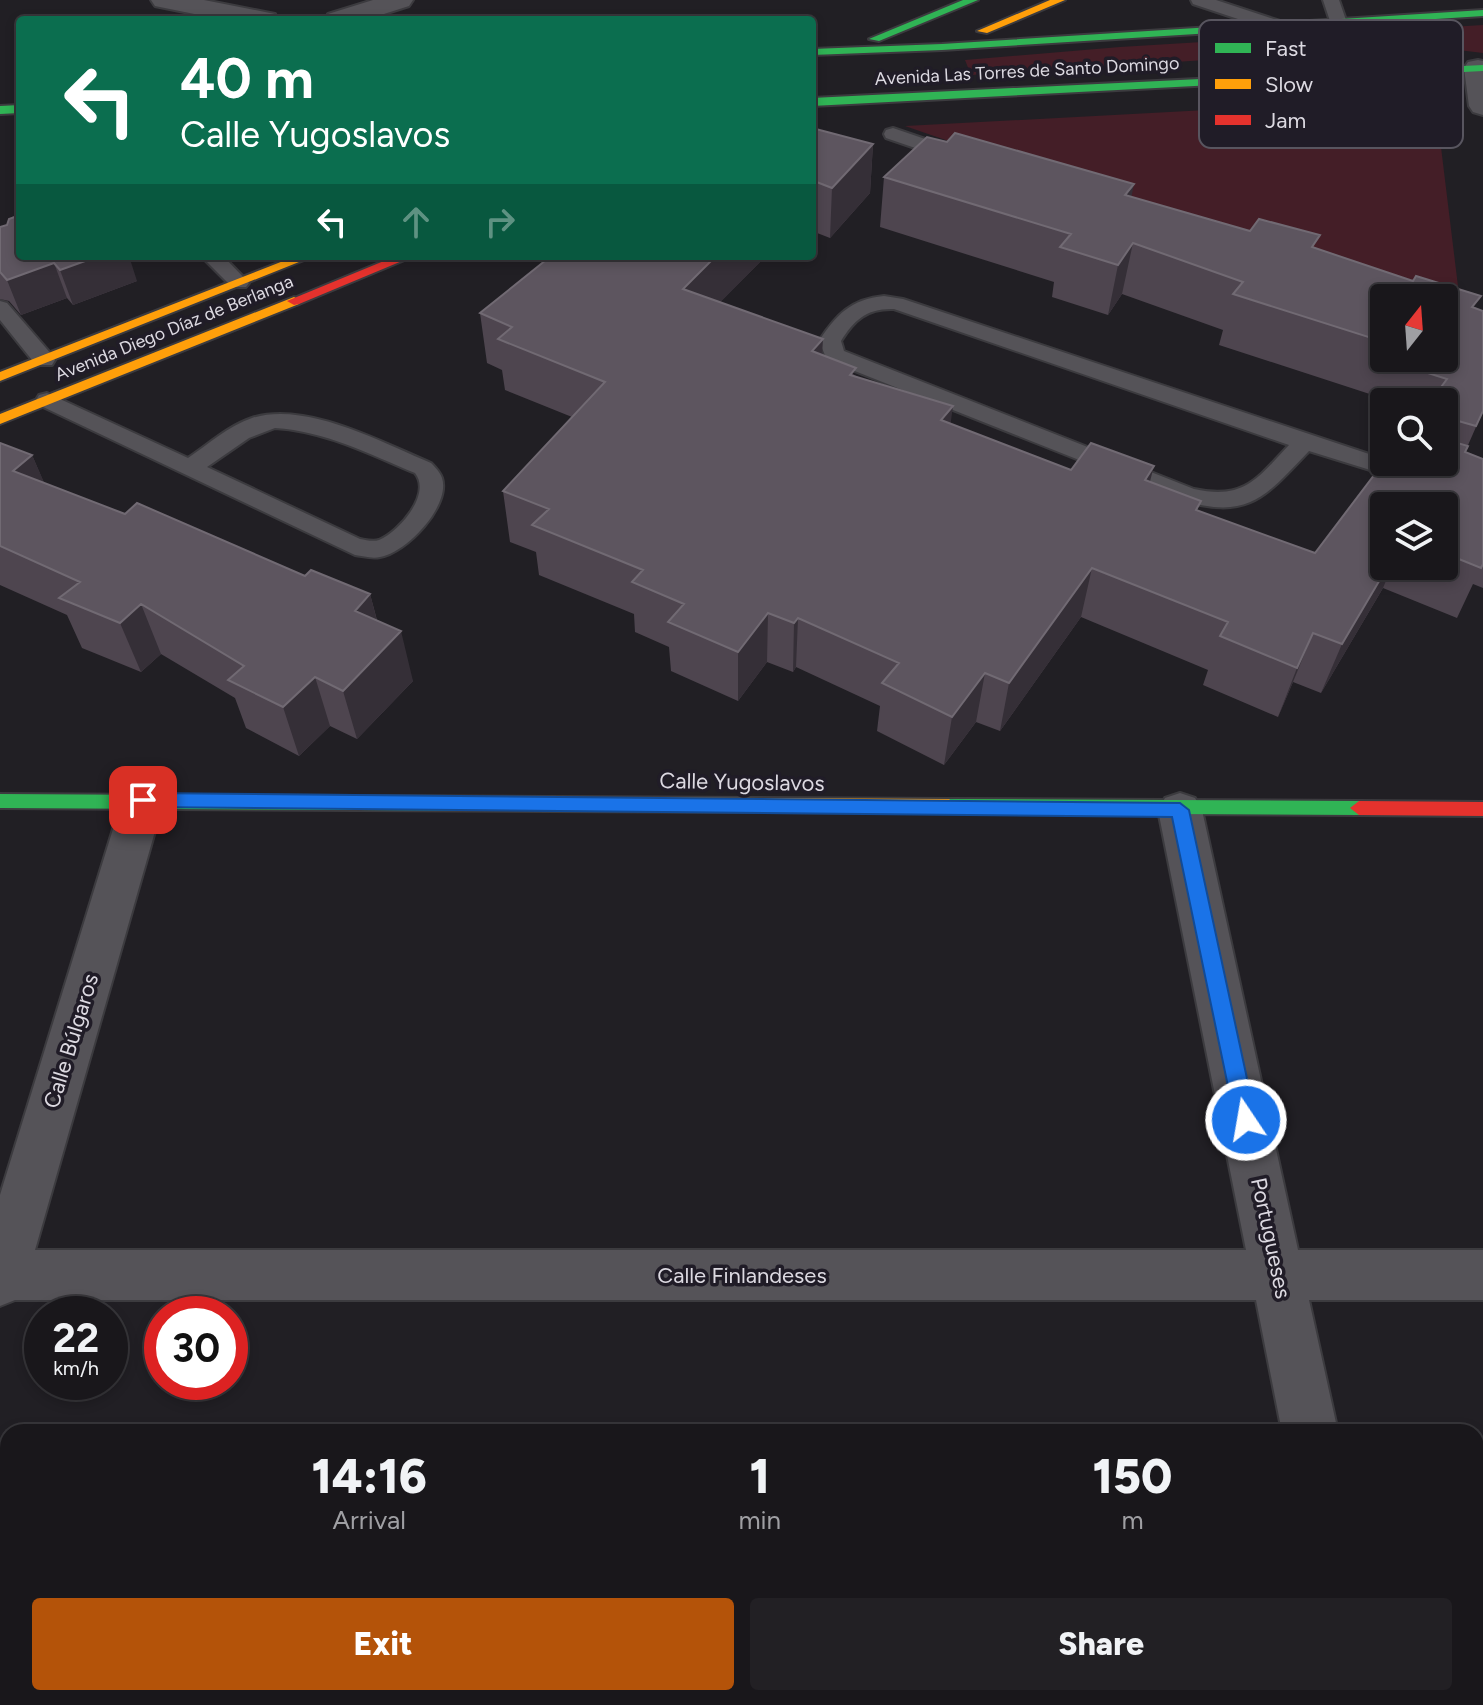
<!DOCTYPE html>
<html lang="en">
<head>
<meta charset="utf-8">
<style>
	:root { --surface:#19171b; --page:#222024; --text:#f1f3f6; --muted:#9f9fa3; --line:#37363a; --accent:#b45309 }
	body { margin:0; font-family:Figtree,sans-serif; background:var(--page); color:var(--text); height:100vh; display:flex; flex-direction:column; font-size:30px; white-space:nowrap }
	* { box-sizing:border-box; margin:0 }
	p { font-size:26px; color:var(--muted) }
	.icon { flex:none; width:44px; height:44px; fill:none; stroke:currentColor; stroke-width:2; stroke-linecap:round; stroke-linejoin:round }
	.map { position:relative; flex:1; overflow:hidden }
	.side { position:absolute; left:0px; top:1424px; width:1484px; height:282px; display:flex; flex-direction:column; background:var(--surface); border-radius:24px 24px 0 0; box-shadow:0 4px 12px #0003,0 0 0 2px var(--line) }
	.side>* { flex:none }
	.guide { position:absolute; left:16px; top:16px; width:800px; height:244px; border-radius:8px; box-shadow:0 4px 12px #0003,0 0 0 2px var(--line); background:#0b6e4f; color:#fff; overflow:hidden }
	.needle { width:52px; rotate:17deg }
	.controls { position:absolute; left:1370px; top:284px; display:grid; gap:16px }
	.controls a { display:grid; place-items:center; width:88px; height:88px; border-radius:8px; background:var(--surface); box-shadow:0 4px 12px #0003,0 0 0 2px var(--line); font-size:40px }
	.speed { position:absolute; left:24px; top:1296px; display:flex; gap:16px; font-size:40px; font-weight:700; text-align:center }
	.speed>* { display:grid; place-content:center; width:104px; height:104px; border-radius:50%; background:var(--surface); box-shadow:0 4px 12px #0003,0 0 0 2px var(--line); line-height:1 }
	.speed small { font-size:20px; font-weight:400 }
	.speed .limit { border:12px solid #d22; background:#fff; color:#111 }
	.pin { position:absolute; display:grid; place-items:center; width:68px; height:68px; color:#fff; margin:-34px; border-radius:16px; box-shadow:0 4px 12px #0006 }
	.me { position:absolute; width:88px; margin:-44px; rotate:348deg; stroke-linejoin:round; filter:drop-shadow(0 0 6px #0008) }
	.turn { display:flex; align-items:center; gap:28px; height:168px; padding:0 32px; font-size:36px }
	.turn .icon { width:104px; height:104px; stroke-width:2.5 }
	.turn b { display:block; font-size:56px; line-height:68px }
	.lanes { display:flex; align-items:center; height:76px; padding:0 32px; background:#0003; justify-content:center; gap:40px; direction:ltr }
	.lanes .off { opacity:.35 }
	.eta { display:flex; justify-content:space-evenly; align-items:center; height:136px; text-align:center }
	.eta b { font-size:48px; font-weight:800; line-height:56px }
	.action { display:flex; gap:16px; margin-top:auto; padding:16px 32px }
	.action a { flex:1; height:92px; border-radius:8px; background:var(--accent); color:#fff; font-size:32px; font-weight:800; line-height:92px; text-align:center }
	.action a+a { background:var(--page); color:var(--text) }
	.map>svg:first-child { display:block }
	.green { fill:#441e27 }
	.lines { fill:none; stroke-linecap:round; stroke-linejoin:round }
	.lane-casing { stroke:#3c3b3f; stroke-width:4 }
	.street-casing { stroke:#3c3b3f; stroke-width:4 }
	.fast-casing { stroke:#3c3b3f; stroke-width:4 }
	.slow-casing { stroke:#3c3b3f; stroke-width:4 }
	.jam-casing { stroke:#3c3b3f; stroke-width:4 }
	.lane { fill:#555358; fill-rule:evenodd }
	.street { fill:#555358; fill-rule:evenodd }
	.fast { fill:#30b455; fill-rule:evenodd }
	.slow { fill:#ff9f0a; fill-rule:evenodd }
	.jam { fill:#e5322d; fill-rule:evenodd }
	.wall { fill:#4e454f; fill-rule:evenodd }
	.shaded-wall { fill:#352f37 }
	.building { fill:#5d555f; stroke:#716a73; stroke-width:2 }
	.route { fill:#1a73e8; stroke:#114b97; stroke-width:2 }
	.labels { text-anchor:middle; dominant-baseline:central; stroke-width:7; stroke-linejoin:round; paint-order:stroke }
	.far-street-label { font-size:18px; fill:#dcd9e1; stroke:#201c27 }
	.street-label { font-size:22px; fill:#dcd9e1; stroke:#201c27 }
	.key { fill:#201c27; stroke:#58555f; stroke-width:2 }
	.key-label { font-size:22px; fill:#dcd9e1 }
</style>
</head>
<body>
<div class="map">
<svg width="1483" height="1705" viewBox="0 0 1483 1705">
	<rect width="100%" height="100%" fill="#211f24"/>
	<!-- green -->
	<path class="green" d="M1483,25V53L1425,46L971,75L965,60L1120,47Z
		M1435,98L1462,319L1444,298H1402L905,126Z"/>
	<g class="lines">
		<!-- lane casing -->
		<g class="lane-casing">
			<path id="lane" d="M1191,0H1216L1283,22L1286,26L1283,30H1271L1193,4Z
				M1323,0H1339L1347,23L1344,27H1332Z
				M893,128L963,152L965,156L956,162L886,138L884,134L886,130Z
				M201,256H223L249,283L246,287H232Z
				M884,296L903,299L1384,459V462H1395L1483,489V505L1309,451C1264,498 1249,520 1180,500L827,360L819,341C836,315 851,299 884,296ZM894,309L1289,445C1257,479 1244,500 1194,489L844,351L841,341C854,320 867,308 894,309Z
				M0,301L7,303L52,355L55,360L52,365H36L0,320Z
				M47,393L188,458C209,444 228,426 252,418C306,401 381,442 431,463C435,467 440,472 442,478C451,506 406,553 380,557C372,559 363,556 355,555L39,405L36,400L39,395ZM275,428C325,431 369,454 415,473C432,494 399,532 379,540C373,542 366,540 360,539L207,467L249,438Z"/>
		</g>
		<!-- street casing -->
		<g class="street-casing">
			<path id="street" d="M151,0H204L275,14L278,20H224L155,6Z
				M373,0H413L409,6L365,20H325L328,14Z
				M1478,60L1483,61V115L1473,112L1469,106L1464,68L1468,62Z
				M143,783L158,788L164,800L35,1250H1246L1158,810L1165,798L1180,793L1195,798L1202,810L1298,1250H1483V1300H1309L1338,1432H1282L1256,1300H15L0,1306V1195L122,800L128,788Z
				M1334,1698H1396L1397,1705H1335Z"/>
		</g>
		<!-- fast casing -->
		<g class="fast-casing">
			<path id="fast" d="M963,0H978L879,41L869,39Z
				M1483,10V16L942,50L812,55V49L942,44Z
				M1483,65V71L812,106V98Z
				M20,105V113L0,114V106Z
				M0,794L548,797L557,804L548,811L0,808Z
				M949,799L1359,801L1368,808L1359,815L949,813L940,806Z"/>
		</g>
		<!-- slow casing -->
		<g class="slow-casing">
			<path id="slow" d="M1050,0H1065L987,33L977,31Z
				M296,256H314L0,381V372Z
				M294,297L301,301L299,304L0,424V414Z
				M548,797L949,799L958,806L949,813L548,811L539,804Z"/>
		</g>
		<!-- jam casing -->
		<g class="jam-casing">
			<path id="jam" d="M396,256H414L299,304L294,305L287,301Z
				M1359,801L1483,802V816L1359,815L1350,808Z"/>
		</g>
		<!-- lane -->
		<use href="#lane" class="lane"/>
		<!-- street -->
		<use href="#street" class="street"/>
		<!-- fast -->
		<use href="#fast" class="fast"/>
		<!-- slow -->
		<use href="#slow" class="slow"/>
		<!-- jam -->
		<use href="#jam" class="jam"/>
	</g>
	<!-- wall -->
	<path class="wall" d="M812,128L873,144L870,193L830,238L812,231Z
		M884,177L1132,197L1250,231L1315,249L1476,308L1483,411L1465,452L1483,459V588L1473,584L1457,618L1383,588L1321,693L1293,682L1278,717L1203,685L1208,670L1081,617L1000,731L976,722L944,765L877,731L880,706L796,667L793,672L767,662L738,701L671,671L669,647L635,632L634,614L539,575L536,552L510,542L503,491L572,417L505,390L502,370L487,363L480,313L551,256H766L720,302L822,355L856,376L950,424L1071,470L1150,482L1198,511L1315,553L1444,462V402H1384L1385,399L1219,345L1223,330L1122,294L1108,315L1052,297L1054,282L880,227ZM1384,298L1444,358H1384ZM1384,506H1444V566H1384Z
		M7,225L137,281L73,305L67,298L21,315L9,301L0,299V227Z
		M1384,402V416L1379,414Z
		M0,443L32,455L44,483L125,514L305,576L370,594L377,620L413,681L357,739L330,726L299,756L246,728L235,698L161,654L141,672L82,648L67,615L0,585Z"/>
	<!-- shaded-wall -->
	<path class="shaded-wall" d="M873,144L870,193L830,238L832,188Z
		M814,181L812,225V183Z
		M1134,184L1124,234L1125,195Z
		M1133,243L1122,294L1108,315L1118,265Z
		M99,256H129L137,281L73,305L60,270Z
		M716,256H766L684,339L683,289Z
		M54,263L67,298L21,315L7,280Z
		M823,339L820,389L812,351Z
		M953,406L946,457L941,420Z
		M32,455L54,505L13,471Z
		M1154,466L1141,516L1145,480Z
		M1388,566H1392L1383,588L1321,693L1342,644Z
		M1092,568L1081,617L1000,731L1009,683Z
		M370,594L383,644L355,611Z
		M141,604L161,654L141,672L120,623Z
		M768,613L767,662L738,701V652Z
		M798,618L796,667L793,672L794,623Z
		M401,631L413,681L357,739L343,691Z
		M1313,633L1293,682L1278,717L1297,668Z
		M985,673L976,722L944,765L952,717Z
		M315,677L330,726L299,756L283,707Z"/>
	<!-- building -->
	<path class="building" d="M812,128L873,144L832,188L814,181L812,183Z
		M955,133L1134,184L1125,195L1250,231L1259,219L1320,235L1312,247L1413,281L1416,276L1481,296L1472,307L1483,311V411L1476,426L1444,417V402H1430L1447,379L1399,364L1402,358H1444V298H1384V342L1233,294L1243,282L1133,243L1118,265L1060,247L1071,234L884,177L927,137L947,142Z
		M20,215V256H99L60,270L54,263L7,280L0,272V227L7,225L9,219Z
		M551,256H716L683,289L823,339L812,351L856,368L850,375L953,406L941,420L1071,470L1091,443L1154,466L1145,480L1201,501L1196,510L1315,553L1384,462H1444V439L1468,446L1465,452L1483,459V564L1481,568L1444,553V506H1384V566H1388L1342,644L1313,633L1297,668L1220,636L1228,622L1092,568L1009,683L985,673L952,717L882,683L899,663L798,618L794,623L768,613L738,652L668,622L684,604L632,582L643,570L532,525L549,509L503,491L605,382L498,339L512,327L480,313Z
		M0,443L32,455L13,471L125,514L137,503L305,576L311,570L370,594L355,611L401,631L343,691L315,677L283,707L228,680L244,666L141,604L120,623L59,598L80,582L0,546Z"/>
	<!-- route -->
	<path class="route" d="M143,793L1180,803L1189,810L1256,1120L1253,1126L1246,1129L1238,1126L1235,1120L1172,817L143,807L134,800Z"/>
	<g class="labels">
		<!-- far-street labels -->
		<g class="far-street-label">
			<text transform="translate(1027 71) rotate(-3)">Avenida Las Torres de Santo Domingo</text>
			<text transform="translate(174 328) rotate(-22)">Avenida Diego Díaz de Berlanga</text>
		</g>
		<!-- street labels -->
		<g class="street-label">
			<text transform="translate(742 782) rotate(1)">Calle Yugoslavos</text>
			<text transform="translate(71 1041) rotate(-73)">Calle Búlgaros</text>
			<text transform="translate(1271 1238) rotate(78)">Portugueses</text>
			<text x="742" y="1275">Calle Finlandeses</text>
		</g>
	</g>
	<!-- legend -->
	<rect x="1199" y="20" width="264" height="128" rx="12" class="key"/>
	<rect x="1215" y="43" width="36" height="10" fill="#30b455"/>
	<rect x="1215" y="79" width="36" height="10" fill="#ff9f0a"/>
	<rect x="1215" y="115" width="36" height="10" fill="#e5322d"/>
	<g class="key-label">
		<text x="1265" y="56">Fast</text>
		<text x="1265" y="92">Slow</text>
		<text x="1265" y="128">Jam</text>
	</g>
</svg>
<div class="controls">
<a><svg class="needle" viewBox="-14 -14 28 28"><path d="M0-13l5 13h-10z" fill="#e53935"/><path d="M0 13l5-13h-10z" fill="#9f9fa3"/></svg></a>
<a><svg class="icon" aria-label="search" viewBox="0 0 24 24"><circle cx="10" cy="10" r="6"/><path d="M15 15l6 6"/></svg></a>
<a><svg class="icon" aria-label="layers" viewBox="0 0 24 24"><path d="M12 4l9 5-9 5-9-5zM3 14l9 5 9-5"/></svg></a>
</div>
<div class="speed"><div>22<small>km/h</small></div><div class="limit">30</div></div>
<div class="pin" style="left:143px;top:800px;background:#d93025"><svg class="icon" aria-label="arrive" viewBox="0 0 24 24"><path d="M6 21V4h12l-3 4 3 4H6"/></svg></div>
<svg class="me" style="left:1246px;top:1120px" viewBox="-20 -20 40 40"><circle r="17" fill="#1a73e8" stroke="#fff" stroke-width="3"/><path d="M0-11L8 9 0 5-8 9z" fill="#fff"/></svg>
<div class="guide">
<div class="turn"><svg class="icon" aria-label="left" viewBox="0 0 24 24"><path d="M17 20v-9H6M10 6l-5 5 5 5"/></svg><div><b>40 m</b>Calle Yugoslavos</div></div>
<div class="lanes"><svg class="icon" aria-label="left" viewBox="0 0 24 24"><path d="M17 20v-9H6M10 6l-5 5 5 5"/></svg><svg class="icon off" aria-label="ahead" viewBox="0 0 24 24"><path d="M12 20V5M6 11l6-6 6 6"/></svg><svg class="icon off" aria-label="right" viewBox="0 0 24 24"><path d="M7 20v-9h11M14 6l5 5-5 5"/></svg></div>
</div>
<section class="side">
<div class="eta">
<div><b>14:16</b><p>Arrival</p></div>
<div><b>1</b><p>min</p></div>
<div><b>150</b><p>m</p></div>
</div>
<div class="action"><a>Exit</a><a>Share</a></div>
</section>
</div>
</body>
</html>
